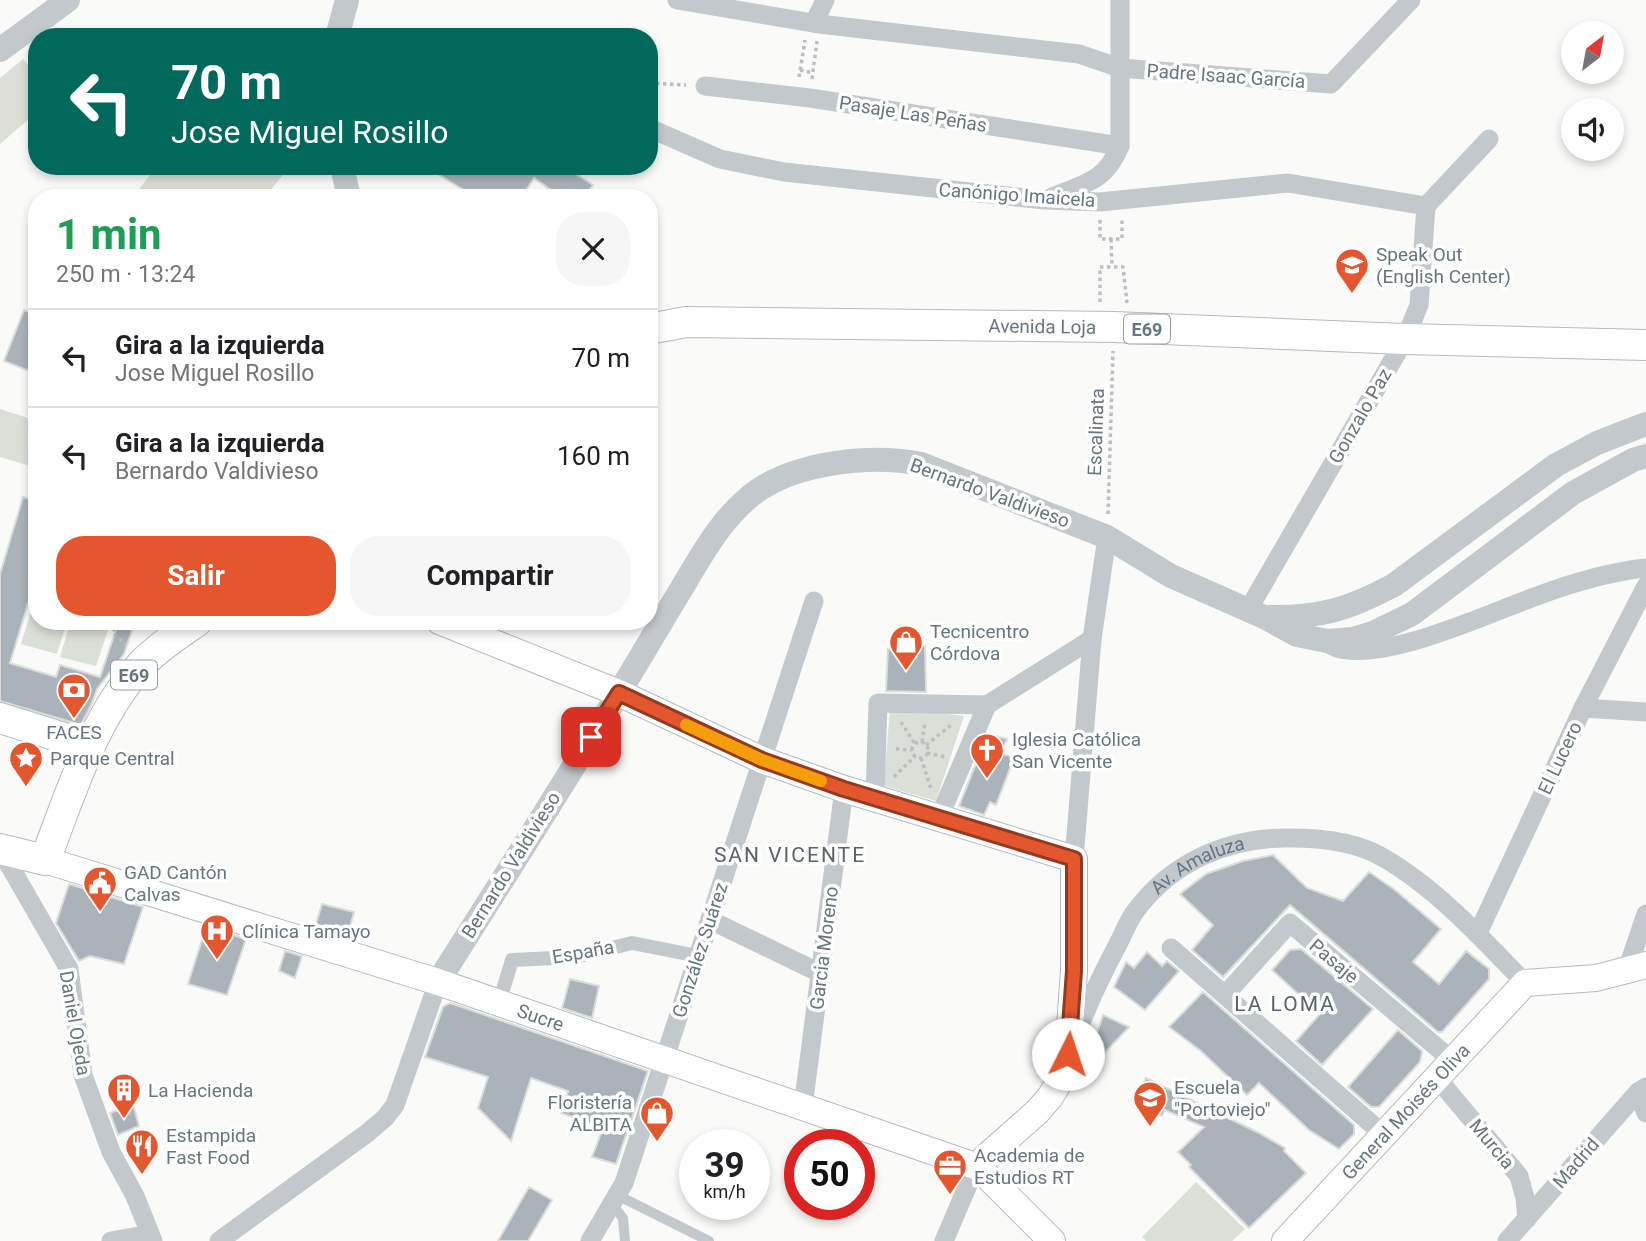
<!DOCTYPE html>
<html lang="es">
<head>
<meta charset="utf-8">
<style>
	:root { --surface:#fff; --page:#f6f6f6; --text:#202124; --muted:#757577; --line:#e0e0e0; --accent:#e4572e }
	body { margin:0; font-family:Roboto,sans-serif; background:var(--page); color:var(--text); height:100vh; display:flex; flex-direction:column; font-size:26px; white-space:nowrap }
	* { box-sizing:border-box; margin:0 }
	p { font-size:23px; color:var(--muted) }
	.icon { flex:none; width:38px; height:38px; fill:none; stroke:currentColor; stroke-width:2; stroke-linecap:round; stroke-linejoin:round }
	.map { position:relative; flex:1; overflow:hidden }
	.panel { position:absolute; left:28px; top:189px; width:630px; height:441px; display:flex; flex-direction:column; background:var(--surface); border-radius:28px; box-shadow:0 4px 10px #0003 }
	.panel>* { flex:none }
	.hud { position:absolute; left:28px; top:28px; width:630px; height:147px; border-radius:28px; box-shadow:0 4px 10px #0003; background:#00695c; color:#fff; overflow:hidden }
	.needle { width:46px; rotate:31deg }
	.tools { position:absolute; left:1561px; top:21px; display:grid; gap:14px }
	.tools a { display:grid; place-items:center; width:63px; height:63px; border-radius:50%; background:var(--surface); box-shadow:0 4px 10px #0003; font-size:35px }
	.speed { position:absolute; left:679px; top:1129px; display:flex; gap:14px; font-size:35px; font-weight:700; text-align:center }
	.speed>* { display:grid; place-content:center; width:91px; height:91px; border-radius:50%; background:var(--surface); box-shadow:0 4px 10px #0003; line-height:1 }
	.speed small { font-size:18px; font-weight:400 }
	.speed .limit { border:10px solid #d22; background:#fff; color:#111 }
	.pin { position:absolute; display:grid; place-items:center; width:60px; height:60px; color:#fff; margin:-30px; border-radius:14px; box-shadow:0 4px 10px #0006 }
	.me { position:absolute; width:77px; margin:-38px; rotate:4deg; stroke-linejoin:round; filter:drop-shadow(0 0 5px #0008) }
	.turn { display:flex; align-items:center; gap:24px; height:147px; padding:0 28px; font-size:32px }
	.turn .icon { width:91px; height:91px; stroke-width:2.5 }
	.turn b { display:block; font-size:49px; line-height:60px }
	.round { display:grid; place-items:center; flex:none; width:74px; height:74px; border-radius:28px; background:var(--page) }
	.head { display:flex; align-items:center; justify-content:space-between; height:119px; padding:0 28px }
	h1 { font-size:42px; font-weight:700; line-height:52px; color:#1e9e55 }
	.primary-button { display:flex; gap:14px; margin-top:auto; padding:14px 28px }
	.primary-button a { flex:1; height:80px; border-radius:28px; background:var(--accent); color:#fff; font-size:28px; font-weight:700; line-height:80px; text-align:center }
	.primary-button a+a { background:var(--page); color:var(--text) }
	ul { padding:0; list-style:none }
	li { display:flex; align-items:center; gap:21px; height:98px; padding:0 28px; border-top:2px solid var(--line) }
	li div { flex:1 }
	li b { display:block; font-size:26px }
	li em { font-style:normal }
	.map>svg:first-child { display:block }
	.green { fill:#dadfd7 }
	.building { fill:#aab3b9; stroke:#dcdcda; stroke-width:2 }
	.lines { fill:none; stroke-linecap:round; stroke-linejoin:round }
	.secondary-casing { stroke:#b3babf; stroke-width:28 }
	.primary-casing { stroke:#b5babe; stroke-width:32 }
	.path { stroke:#bbbfc2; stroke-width:3.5; stroke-dasharray:3.5 3.5; stroke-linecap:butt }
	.service { stroke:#c3c8cc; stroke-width:10 }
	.pedestrian { stroke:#c3c8cc; stroke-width:14 }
	.minor { stroke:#c3c8cc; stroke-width:19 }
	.tertiary { stroke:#c3c8cc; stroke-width:24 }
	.secondary { stroke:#fff; stroke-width:26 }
	.primary { stroke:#fff; stroke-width:30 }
	.route-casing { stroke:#94391e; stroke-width:18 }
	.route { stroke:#e4572e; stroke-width:12 }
	.slow { stroke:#f59e0b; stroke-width:12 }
	.labels { text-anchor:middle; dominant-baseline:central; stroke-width:7; stroke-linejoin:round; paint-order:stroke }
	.shield { fill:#fff; stroke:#939fa8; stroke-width:2 }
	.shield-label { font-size:18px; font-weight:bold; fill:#657683 }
	.street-label { font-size:19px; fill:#657683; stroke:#fff }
	.poi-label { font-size:19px; fill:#657683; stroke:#fff; text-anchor:start }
	.neighbourhood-label { font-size:21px; letter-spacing:2px; fill:#57646e; stroke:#fff }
</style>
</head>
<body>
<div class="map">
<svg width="1646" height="1241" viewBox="0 0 1646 1241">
	<rect width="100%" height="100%" fill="#fafaf8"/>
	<!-- green -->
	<path class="green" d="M23,59L37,74V112L0,144V78Z
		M157,166H282L287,170L264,198H132Z
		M0,409L37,421V468L0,457Z
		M37,592V621H67L57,654L21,644Z
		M71,621H111L96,666L60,657Z
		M890,707L964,716L936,801L884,786Z
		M1196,1182L1245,1229L1232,1241H1146L1142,1237Z"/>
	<!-- building -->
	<path class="building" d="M425,166H564L593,185L584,198H562L534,178L521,198H456L462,189Z
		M24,310L37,315V350L29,371L4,361Z
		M23,497L37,501V574L10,663L56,677L60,665L100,677L119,621H135L124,654L97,689L92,703L81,725L0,701V574Z
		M925,646L926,692L886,691L888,649Z
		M988,734L1007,739L1001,753L1014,758L996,805L990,802L984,815L959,806Z
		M1273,855L1307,888L1343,901L1369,872L1395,890L1441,929L1413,962L1439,984L1466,951L1489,969V979L1442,1032H1438L1290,905L1223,977L1192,950L1213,925L1180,894L1206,874L1243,861Z
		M69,884L143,907L124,964L90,956L79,961L56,923Z
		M322,904L354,912L347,937L315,927Z
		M206,927L246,939L227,995L188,984Z
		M1301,949L1373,1009L1322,1065L1296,1041L1320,1014L1272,970L1290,950Z
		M285,951L302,956L295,978L279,971Z
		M1147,952L1162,966L1167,961L1179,971L1145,1010L1114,987L1126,962L1134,968Z
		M570,979L599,986L592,1018L562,1008Z
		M1203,992L1354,1125V1134L1339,1149L1309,1130L1259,1083L1247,1095L1201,1051L1169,1027Z
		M450,1003L648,1071L616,1164L592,1157L603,1128L561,1113L568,1091L531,1078L511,1141L478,1108L488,1077L425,1057L443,1007Z
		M1103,1015L1129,1027L1083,1076Z
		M1398,1030L1422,1051L1420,1062L1379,1107H1371L1348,1087Z
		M1146,1078L1259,1133L1285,1148L1284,1151L1306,1173L1249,1228L1189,1167L1191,1165L1178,1152L1204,1127L1165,1110L1162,1116L1135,1103Z
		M133,1104L139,1126L118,1135L110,1113Z
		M529,1187L552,1200L528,1241H498Z"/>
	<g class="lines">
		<!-- secondary casing -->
		<g class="secondary-casing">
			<g id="secondary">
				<path d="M439,621L619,693L762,760L844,789L1074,859V971L1068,1054L1064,1074L1050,1097L1037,1112L985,1158L978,1167"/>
				<path id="s2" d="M45,860L438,982L978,1167L1052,1241"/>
				<path id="s3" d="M1285,1241L1525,983L1596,978L1646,965"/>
			</g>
		</g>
		<!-- primary casing -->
		<g class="primary-casing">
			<g id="primary">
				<path id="s4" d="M649,329L686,322L1114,327L1405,339L1646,345"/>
				<path d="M0,718L90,746"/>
				<path d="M0,849L45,860C71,793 93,718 142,664C158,647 179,634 197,621"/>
			</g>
		</g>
		<!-- path -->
		<path class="path" d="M800,70L813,73
			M799,77L805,40
			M812,79L817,41
			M649,83L686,85
			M1100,220V239H1122V219
			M1111,239L1112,267
			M1100,302V267H1123L1127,303
			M1108,514L1113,351
			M116,621L113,633L126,645
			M901,722L915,744
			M922,742L925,723
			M912 750a8 8 0 1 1 16 0a8 8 0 1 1-16 0Z
			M926,745L951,725
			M896,749L912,750
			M927,753L945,757
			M921,758L931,789
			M894,777L915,756"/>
		<!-- service -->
		<path class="service" d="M617,1195L709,1241
			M612,1204L623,1218L625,1241"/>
		<!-- pedestrian -->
		<path class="pedestrian" d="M499,1003L512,960L575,957L632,943L698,956"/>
		<!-- minor -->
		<g class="minor">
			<path d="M677,0L819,24L1079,54L1120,68L1331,84L1411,0"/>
			<path d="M814,23L825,0"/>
			<path d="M705,86L810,98L1120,146"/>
			<path d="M649,128L720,159L784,172L1045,200L1100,202L1288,183L1426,206L1489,139"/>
			<path d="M1052,197C1086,183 1105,182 1120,146V0"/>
			<path d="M1248,610L1405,339L1419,305L1426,206"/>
			<path d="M1332,646C1376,667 1491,612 1537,596C1572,583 1609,572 1646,568"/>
			<path d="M987,705L1092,639"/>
			<path d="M1583,708L1646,712"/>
			<path d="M875,798L878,703L987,705L939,818"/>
			<path d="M0,849L69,969L83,1075L111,1152L135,1196L153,1241"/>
			<path d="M1074,859L1092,639L1107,537"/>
			<path d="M710,920L820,973"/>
			<path d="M1478,933L1583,708L1646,586"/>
			<path d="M1171,948L1383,1134"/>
			<path d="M1627,970L1646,914"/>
			<path d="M1225,995L1290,923L1453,1061"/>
			<path id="s1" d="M1075,1038C1087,1006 1101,976 1117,946C1123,935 1127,923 1134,913C1171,862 1228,837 1290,838C1320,838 1355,841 1382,857C1434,886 1484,940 1525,983"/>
			<path d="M1437,1078L1519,1176L1525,1198L1527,1219"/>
			<path d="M1638,1092L1646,1113"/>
			<path d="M803,1107L844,789"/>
			<path d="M111,1241L150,1234"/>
			<path d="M219,1241L366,1134L385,1118L395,1105L438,982"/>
			<path d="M590,1241L624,1183L814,601"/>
			<path d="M944,1241L971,1178L978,1167"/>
			<path d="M1507,1241L1638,1092L1646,1087"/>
		</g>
		<!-- tertiary -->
		<path class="tertiary" d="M337,37L347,0
			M0,50L68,0
			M342,166L349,198
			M1268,617C1320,618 1349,609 1394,585L1556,465L1597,443L1646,424
			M438,982C499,885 561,789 620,691C641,657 660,624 680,591C702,555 722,516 757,491C799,462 872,454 921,464L1107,537L1171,576L1264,617L1297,635L1327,641L1353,639L1373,633L1412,614L1573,493L1633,460L1646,456"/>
		<!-- secondary -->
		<use href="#secondary" class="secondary"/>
		<!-- primary -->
		<use href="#primary" class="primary"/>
	</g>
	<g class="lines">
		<!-- route casing -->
		<g class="route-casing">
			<path id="route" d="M591,737L619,693L762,760L844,789L1074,859V971L1068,1054"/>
		</g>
		<!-- route -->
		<use href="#route" class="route"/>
		<!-- slow -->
		<path class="slow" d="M686,725L762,760L821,781"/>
	</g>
	<!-- icons -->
	<defs>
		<g id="school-pin" transform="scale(1.75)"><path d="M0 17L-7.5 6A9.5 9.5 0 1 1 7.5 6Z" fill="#e4572e" stroke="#fff"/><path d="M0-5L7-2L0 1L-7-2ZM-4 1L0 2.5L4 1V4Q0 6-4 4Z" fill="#fff"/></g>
		<g id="shop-pin" transform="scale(1.75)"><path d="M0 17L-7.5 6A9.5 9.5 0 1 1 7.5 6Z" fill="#e4572e" stroke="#fff"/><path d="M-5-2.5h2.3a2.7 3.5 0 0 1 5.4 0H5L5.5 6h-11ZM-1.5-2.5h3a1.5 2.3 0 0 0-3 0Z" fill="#fff"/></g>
		<g id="bank-pin" transform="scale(1.75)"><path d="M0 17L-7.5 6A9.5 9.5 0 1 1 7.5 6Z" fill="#e4572e" stroke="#fff"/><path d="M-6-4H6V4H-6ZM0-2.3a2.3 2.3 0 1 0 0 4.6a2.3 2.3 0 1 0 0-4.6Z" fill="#fff"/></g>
		<g id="church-pin" transform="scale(1.75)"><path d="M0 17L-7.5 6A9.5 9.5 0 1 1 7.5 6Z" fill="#e4572e" stroke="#fff"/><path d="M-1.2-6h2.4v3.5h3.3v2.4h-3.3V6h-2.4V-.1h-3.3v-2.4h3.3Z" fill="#fff"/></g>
		<g id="sight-pin" transform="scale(1.75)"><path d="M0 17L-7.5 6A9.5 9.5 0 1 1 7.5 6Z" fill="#e4572e" stroke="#fff"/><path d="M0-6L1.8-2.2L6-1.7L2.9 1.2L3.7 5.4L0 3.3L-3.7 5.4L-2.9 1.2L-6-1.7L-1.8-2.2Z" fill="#fff"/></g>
		<g id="civic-pin" transform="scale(1.75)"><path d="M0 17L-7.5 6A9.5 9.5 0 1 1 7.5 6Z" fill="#e4572e" stroke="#fff"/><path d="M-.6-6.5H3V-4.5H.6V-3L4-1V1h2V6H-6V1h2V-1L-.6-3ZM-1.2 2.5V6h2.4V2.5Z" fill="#fff"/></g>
		<g id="hospital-pin" transform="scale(1.75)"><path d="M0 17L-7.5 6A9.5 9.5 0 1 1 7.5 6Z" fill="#e4572e" stroke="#fff"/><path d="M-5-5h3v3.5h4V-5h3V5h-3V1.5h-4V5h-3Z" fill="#fff"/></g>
		<g id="building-pin" transform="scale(1.75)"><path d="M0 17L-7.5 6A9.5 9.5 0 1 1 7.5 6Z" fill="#e4572e" stroke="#fff"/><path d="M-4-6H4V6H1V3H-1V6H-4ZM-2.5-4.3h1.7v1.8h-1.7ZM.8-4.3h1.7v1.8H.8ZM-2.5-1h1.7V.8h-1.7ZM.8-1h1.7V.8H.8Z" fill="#fff"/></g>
		<g id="restaurant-pin" transform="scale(1.75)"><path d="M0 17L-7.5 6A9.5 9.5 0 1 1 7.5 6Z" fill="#e4572e" stroke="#fff"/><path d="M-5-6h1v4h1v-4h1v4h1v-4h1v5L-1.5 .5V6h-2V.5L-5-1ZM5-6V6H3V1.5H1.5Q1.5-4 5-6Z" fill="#fff"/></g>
		<g id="office-pin" transform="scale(1.75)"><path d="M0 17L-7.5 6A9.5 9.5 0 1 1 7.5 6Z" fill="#e4572e" stroke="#fff"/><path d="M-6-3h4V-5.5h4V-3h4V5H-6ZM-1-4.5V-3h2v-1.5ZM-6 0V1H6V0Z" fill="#fff"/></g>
	</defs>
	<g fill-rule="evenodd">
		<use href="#school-pin" x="1352" y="265"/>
		<use href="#shop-pin" x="906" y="642"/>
		<use href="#bank-pin" x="74" y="690"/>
		<use href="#church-pin" x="987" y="750"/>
		<use href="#sight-pin" x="26" y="758"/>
		<use href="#civic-pin" x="100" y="883"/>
		<use href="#hospital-pin" x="217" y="931"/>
		<use href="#building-pin" x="124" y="1090"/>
		<use href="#school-pin" x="1150" y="1098"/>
		<use href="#shop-pin" x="657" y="1113"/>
		<use href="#restaurant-pin" x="142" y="1146"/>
		<use href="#office-pin" x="950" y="1166"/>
	</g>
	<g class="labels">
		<!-- shield labels -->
		<g class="shield">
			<rect x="1124" y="314.5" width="46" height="29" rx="5"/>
			<rect x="111" y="660.5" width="46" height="29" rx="5"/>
		</g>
		<g class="shield-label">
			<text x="1147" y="329">E69</text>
			<text x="134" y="675">E69</text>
		</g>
		<!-- street labels -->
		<g class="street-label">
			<text transform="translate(1226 76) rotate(4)">Padre Isaac García</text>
			<text transform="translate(913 114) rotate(9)">Pasaje Las Peñas</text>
			<text transform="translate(1017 195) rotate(4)">Canónigo Imaicela</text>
			<text stroke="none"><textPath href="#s4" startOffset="394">Avenida Loja</textPath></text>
			<text transform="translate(1360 416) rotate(-60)">Gonzalo Paz</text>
			<text transform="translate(1096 432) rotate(-88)">Escalinata</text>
			<text transform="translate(990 493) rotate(20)">Bernardo Valdivieso</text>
			<text transform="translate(1560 758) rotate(-65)">El Lucero</text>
			<text transform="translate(511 865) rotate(-58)">Bernardo Valdivieso</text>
			<text stroke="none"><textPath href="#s1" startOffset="220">Av. Amaluza</textPath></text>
			<text transform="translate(824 948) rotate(-83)">Garcia Moreno</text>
			<text transform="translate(700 950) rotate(-72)">González Suárez</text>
			<text transform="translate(583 952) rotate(-10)">España</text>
			<text transform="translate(1334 961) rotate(40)">Pasaje</text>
			<text stroke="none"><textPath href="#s2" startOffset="520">Sucre</textPath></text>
			<text transform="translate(75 1023) rotate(80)">Daniel Ojeda</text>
			<text stroke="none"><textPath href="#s3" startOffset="177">General Moisés Oliva</textPath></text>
			<text transform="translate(1492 1144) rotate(50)">Murcia</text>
			<text transform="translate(1576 1163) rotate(-49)">Madrid</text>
		</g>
		<!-- poi labels -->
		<g class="poi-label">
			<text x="1376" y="254">Speak Out<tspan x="1376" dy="22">(English Center)</tspan></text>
			<text x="930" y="631">Tecnicentro<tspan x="930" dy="22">Córdova</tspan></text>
			<text x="74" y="732" text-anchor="middle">FACES</text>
			<text x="1012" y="739">Iglesia Católica<tspan x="1012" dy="22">San Vicente</tspan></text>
			<text x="50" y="758">Parque Central</text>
			<text x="124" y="872">GAD Cantón<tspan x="124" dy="22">Calvas</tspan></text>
			<text x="242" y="931">Clínica Tamayo</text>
			<text x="1174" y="1087">Escuela<tspan x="1174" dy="22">"Portoviejo"</tspan></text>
			<text x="148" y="1090">La Hacienda</text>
			<text x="632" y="1102" text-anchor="end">Floristería<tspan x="632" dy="22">ALBITA</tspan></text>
			<text x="166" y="1135">Estampida<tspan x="166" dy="22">Fast Food</tspan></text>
			<text x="974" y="1155">Academia de<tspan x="974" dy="22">Estudios RT</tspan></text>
		</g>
		<!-- neighbourhood labels -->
		<g class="neighbourhood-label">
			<text x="790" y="855">SAN VICENTE</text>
			<text x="1285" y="1004">LA LOMA</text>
		</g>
	</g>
</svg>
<div class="tools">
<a><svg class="needle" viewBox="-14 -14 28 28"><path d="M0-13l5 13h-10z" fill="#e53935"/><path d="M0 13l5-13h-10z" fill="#757577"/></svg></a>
<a><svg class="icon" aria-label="sound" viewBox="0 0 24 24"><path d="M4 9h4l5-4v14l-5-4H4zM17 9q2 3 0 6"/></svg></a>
</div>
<div class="speed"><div>39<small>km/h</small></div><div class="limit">50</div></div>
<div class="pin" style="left:591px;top:737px;background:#d93025"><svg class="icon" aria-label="arrive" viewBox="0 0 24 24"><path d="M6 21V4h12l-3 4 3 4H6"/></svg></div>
<svg class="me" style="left:1068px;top:1054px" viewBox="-20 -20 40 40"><circle r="19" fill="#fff"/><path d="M0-13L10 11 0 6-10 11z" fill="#e4572e"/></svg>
<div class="hud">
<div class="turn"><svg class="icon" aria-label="left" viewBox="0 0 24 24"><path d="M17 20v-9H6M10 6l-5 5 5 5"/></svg><div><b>70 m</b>Jose Miguel Rosillo</div></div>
</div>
<section class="panel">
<div class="head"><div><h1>1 min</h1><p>250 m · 13:24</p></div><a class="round"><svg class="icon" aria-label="close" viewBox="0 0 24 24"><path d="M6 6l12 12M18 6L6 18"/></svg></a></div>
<ul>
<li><svg class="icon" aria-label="left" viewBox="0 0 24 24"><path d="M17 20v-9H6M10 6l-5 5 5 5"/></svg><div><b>Gira a la izquierda</b><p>Jose Miguel Rosillo</p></div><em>70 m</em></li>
<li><svg class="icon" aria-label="left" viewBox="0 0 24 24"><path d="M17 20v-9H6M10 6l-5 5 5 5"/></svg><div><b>Gira a la izquierda</b><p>Bernardo Valdivieso</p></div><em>160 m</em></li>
</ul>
<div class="primary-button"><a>Salir</a><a>Compartir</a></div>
</section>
</div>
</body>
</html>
